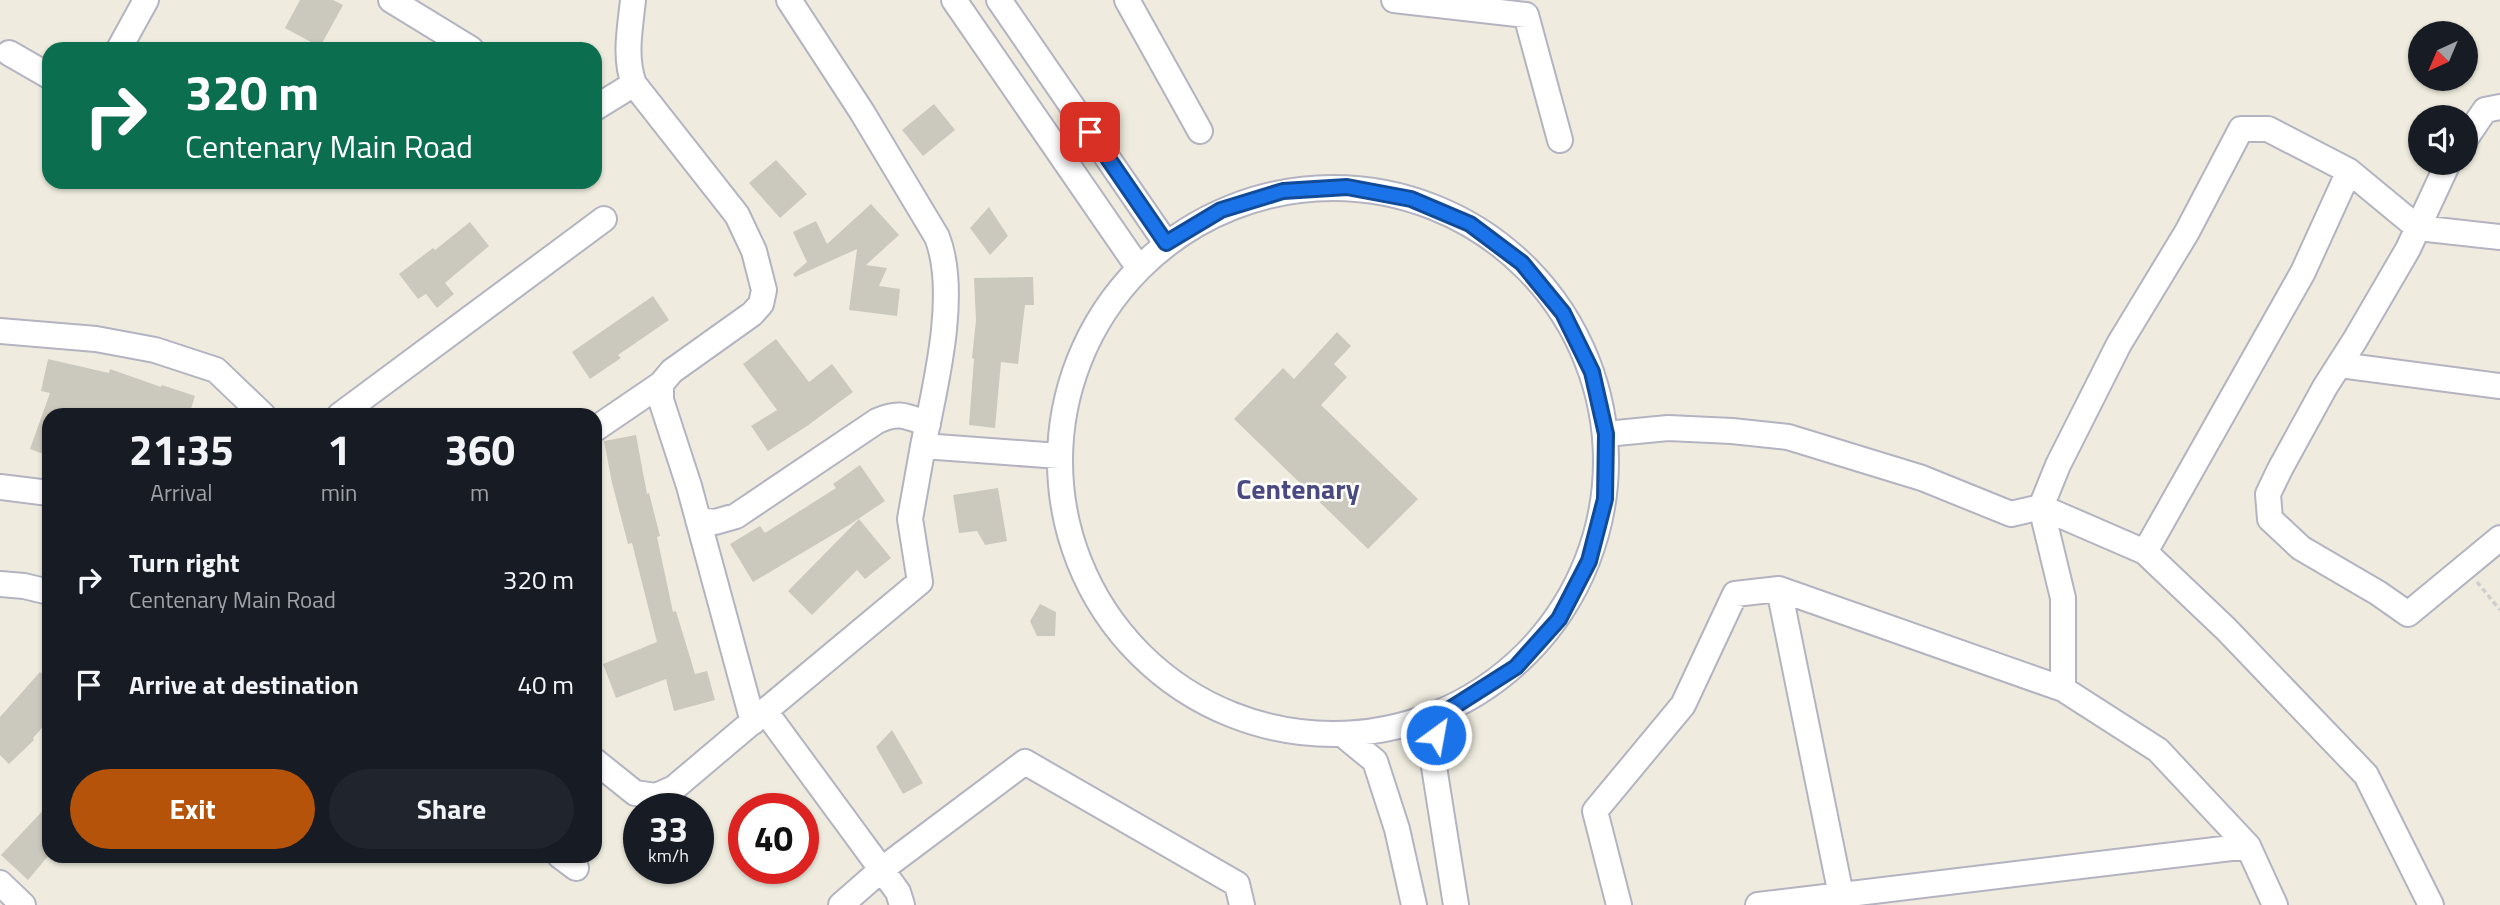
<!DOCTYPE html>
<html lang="en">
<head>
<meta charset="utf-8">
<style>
	:root { --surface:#171b24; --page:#20242c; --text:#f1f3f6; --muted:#9ea1a6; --accent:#b45309 }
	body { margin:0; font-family:"Titillium Web",sans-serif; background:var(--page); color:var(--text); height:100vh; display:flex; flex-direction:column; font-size:26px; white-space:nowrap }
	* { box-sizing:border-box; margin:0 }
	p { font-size:23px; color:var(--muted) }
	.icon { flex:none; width:38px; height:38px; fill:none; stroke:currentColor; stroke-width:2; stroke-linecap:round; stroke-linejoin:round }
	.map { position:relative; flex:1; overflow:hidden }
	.sheet { position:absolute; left:42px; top:408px; width:560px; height:455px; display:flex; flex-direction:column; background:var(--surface); border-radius:21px; box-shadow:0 2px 5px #0004 }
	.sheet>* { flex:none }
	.top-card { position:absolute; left:42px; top:42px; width:560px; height:147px; border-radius:21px; box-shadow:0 2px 5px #0004; background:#0b6e4f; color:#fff; overflow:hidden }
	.needle { width:46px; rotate:224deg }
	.tools { position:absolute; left:2408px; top:21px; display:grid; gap:14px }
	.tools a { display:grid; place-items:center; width:70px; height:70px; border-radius:50%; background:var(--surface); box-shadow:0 2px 5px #0004; font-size:35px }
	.speed { position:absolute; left:623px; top:793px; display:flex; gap:14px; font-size:35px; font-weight:700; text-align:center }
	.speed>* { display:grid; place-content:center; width:91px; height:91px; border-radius:50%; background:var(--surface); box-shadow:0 2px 5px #0004; line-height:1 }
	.speed small { font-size:18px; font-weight:400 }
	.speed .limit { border:10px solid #d22; background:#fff; color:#111 }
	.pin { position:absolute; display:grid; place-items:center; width:60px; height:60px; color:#fff; margin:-30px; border-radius:14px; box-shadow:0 4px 10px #0006 }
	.me { position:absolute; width:77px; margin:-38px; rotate:32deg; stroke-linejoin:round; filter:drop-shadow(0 0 5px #0008) }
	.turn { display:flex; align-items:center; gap:24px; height:147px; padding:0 28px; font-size:32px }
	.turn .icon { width:91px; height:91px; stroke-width:2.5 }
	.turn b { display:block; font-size:49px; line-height:60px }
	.eta { display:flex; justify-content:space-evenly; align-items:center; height:119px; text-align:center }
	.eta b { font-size:42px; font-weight:700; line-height:49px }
	.cta { display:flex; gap:14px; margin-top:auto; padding:14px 28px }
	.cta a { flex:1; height:80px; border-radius:42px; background:var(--accent); color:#fff; font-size:28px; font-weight:700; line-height:80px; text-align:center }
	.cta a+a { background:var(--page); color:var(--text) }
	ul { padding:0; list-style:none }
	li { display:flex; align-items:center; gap:21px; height:105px; padding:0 28px }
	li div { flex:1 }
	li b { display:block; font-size:26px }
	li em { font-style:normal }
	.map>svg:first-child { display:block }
	.building { fill:#cbc8be }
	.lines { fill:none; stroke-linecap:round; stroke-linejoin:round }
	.minor-casing { stroke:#b3b3c1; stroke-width:28 }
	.path { stroke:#cdcdcd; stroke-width:3.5; stroke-dasharray:5 3.5; stroke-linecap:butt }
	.minor { stroke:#fff; stroke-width:24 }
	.route-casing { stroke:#114b97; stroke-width:18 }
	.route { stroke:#1a73e8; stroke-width:12 }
	.labels { text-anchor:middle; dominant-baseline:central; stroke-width:5; stroke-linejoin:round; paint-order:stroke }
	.district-label { font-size:28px; font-weight:bold; fill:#4b4982; stroke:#fff }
</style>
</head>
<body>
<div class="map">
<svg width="2500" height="905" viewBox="0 0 2500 905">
	<rect width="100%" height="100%" fill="#efecdf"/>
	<!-- building -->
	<path class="building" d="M300,0H333L343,5L320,47L285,28Z
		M934,104L955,130L923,156L902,130Z
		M776,160L807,194L780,218L749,183Z
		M871,204L899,235L866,265L887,268L879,286L900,289L897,316L849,310L857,249L795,277L793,274L807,262L793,232L816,221L827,244Z
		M989,207L1008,236L990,255L970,228Z
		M470,222L489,246L445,283L454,294L437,308L426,294L418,299L399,274L433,248L435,250Z
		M1033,277L1034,305H1025L1018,364L1001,362L995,428L969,425L974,359L972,358L976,320L974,278Z
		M653,296L669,320L618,355L621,358L590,379L572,352Z
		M1337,332L1351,346L1334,364L1347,377L1321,405L1418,499L1368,549L1234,419L1283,368L1294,379Z
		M776,339L809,382L832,364L853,392L807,426L768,451L751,426L777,410L743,364Z
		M48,359L109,373L110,369L161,387L162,385L195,396L189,415H49V456L30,449L50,393L41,391Z
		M636,435L647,494L649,493L660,536L657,537L673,612L676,611L695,674L707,671L715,700L674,711L666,679L616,698L603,664L657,642L632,543L628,544L612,483L604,441Z
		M860,465L885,501L849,525L753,582L730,544L760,526L765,533L836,488L833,484Z
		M998,488L1007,541L985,545L977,531L959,533L953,495Z
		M859,519L891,558L865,579L857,570L812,615L788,591Z
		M1040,604L1056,612L1055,636H1037L1030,621Z
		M40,672L49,679V720L33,738L34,740L9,764L0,755V717Z
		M892,730L923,783L903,794L876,747Z
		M49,804V855L28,880L1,855Z"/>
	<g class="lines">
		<!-- minor casing -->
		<g class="minor-casing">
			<path id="minor" d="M391,0L471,49
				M633,0C630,29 624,57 634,84L737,215L754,251L764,290L761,304L752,314L672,371L661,384V400L689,486L753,722
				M789,0L862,112L937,237C959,293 935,388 923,446
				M954,0L1138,267
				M999,0L1166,243
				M1127,0L1200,131
				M1394,0L1526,15L1560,140
				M119,49L146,0
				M9,53L49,76
				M595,108L634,84
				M2466,138L2485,110L2500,107
				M2448,163L2408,249L2355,340L2325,387L2280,469L2268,494L2270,519L2301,548L2378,593L2408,614L2500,538
				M1060 461a273 273 0 1 1 546 0a273 273 0 1 1-546 0Z
				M0,331L96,339L155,350L216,370L263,415
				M2340,365L2500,386
				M340,415L604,219
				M595,429L661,384
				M1606,434L1668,428L1732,431L1788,437L1922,478L2011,514L2041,507L2058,465L2119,344L2187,232L2241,129H2268L2349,171L2418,228L2500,237
				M0,487L49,493
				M2041,507L2145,552L2226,629L2366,775L2431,905
				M2041,507L2063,598V689
				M698,520L715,522L736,516L877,421C899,411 906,416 928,424
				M2145,552L2303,272L2349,171
				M0,584L24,586L49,592
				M1779,589L1841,895
				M1439,716L1432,754L1456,905
				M1348,739L1375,761L1397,829L1414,905
				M595,761L635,793L656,796L674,788L764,712
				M560,856L576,868
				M0,883L23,905
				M841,905L881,870L1025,762L1237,884L1242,905
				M902,905L898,892L765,711L920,582L910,519L923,446L1059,456
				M1619,905L1595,811L1683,705L1735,594L1779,589L2063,689L2158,750L2248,846L2275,905
				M1758,905L2248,846"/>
		</g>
		<!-- path -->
		<path class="path" d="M2477,582L2500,610"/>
		<!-- minor -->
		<use href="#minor" class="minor"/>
	</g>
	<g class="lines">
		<!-- route casing -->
		<g class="route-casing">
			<path id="route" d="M1090,132L1166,243L1221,210L1283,191L1347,187L1411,199L1470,224L1522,263L1563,313L1592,372L1606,434L1605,499L1589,561L1559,619L1516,667L1439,716L1436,735"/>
		</g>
		<!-- route -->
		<use href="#route" class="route"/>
	</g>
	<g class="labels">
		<!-- district labels -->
		<g class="district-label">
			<text x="1298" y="488">Centenary</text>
		</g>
	</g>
</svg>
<div class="tools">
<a><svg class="needle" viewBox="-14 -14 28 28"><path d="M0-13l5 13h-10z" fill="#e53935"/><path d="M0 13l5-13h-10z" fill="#9ea1a6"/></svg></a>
<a><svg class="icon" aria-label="sound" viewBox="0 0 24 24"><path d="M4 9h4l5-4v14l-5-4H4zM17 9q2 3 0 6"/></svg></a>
</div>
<div class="speed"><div>33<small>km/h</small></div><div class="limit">40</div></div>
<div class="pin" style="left:1090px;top:132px;background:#d93025"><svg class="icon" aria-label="arrive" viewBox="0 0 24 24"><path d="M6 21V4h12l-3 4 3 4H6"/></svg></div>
<svg class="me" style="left:1436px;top:735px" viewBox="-20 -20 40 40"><circle r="17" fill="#1a73e8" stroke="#fff" stroke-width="3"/><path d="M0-11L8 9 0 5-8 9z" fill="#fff"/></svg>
<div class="top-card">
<div class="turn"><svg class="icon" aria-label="right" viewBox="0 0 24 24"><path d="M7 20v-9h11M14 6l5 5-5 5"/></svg><div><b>320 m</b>Centenary Main Road</div></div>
</div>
<section class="sheet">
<div class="eta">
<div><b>21:35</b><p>Arrival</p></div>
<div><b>1</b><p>min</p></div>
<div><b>360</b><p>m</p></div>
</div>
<ul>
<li><svg class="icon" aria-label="right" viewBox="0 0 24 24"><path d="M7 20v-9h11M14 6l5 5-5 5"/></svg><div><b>Turn right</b><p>Centenary Main Road</p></div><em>320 m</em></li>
<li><svg class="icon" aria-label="arrive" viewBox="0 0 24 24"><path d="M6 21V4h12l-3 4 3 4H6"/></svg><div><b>Arrive at destination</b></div><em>40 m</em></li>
</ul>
<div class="cta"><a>Exit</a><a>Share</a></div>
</section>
</div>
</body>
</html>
